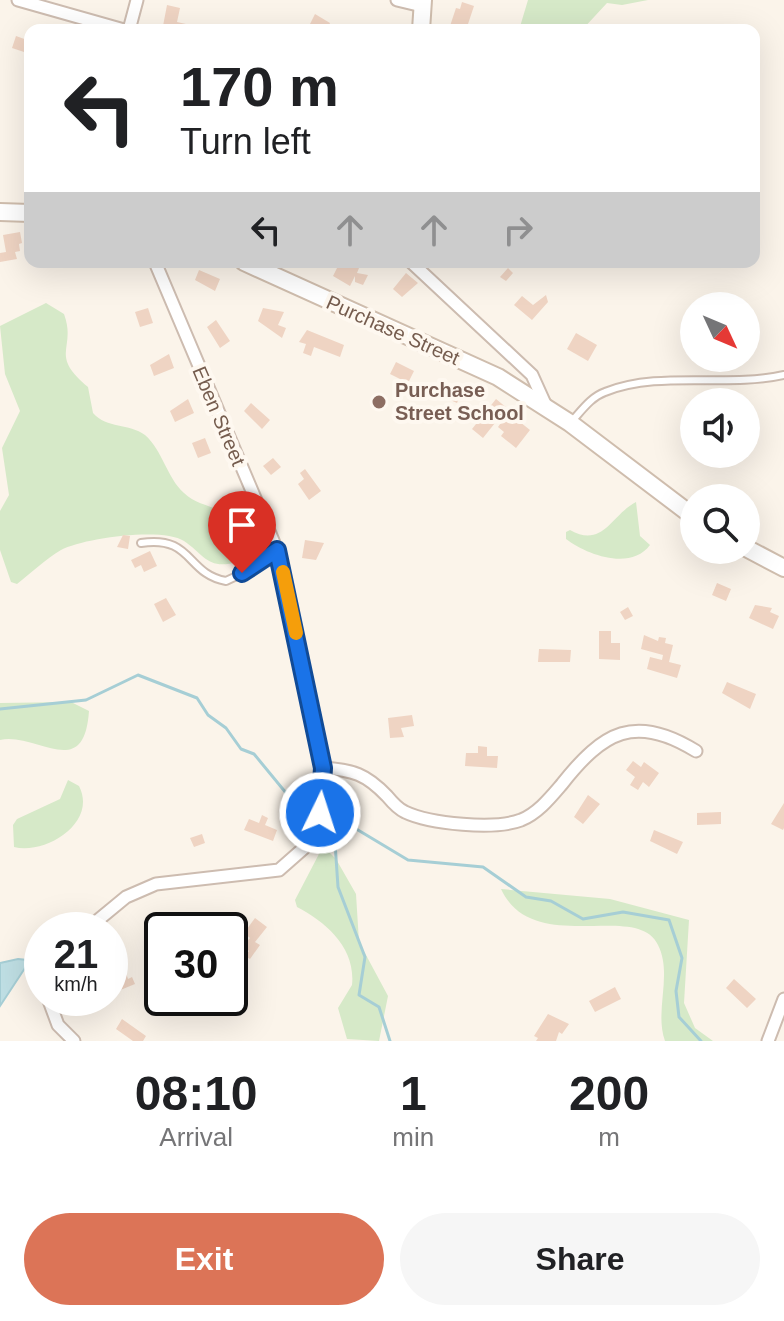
<!DOCTYPE html>
<html lang="en">
<head>
<meta charset="utf-8">
<style>
	:root { --surface:#fff; --page:#f6f6f6; --text:#202124; --muted:#757577; --accent:#dc7457 }
	body { margin:0; font-family:Helvetica,sans-serif; background:var(--page); color:var(--text); height:100vh; display:flex; flex-direction:column; font-size:30px; white-space:nowrap }
	* { box-sizing:border-box; margin:0 }
	p { font-size:26px; color:var(--muted) }
	.icon { flex:none; width:44px; height:44px; fill:none; stroke:currentColor; stroke-width:2; stroke-linecap:round; stroke-linejoin:round }
	.map { position:relative; height:1041px; overflow:hidden }
	.details { display:flex; flex-direction:column; background:var(--surface); flex:1 }
	.details>* { flex:none }
	.hud { position:absolute; left:24px; top:24px; width:736px; height:244px; border-radius:16px; box-shadow:0 8px 32px #0002; background:#fff; color:var(--text); overflow:hidden }
	.needle { width:52px; rotate:134deg }
	.buttons { position:absolute; left:680px; top:292px; display:grid; gap:16px }
	.buttons a { display:grid; place-items:center; width:80px; height:80px; border-radius:50%; background:var(--surface); box-shadow:0 8px 32px #0002; font-size:40px }
	.speed { position:absolute; left:24px; top:912px; display:flex; gap:16px; font-size:40px; font-weight:700; text-align:center }
	.speed>* { display:grid; place-content:center; width:104px; height:104px; border-radius:50%; background:var(--surface); box-shadow:0 8px 32px #0002; line-height:1 }
	.speed small { font-size:20px; font-weight:400 }
	.speed .limit { border:4px solid #111; border-radius:12px; background:#fff; color:#111 }
	.pin { position:absolute; display:grid; place-items:center; width:68px; height:68px; color:#fff; margin:-82px -34px; border-radius:50% 50% 50% 0; rotate:-45deg; box-shadow:0 0 8px #0007 }
	.pin .icon { rotate:45deg }
	.me { position:absolute; width:88px; margin:-44px; rotate:4deg; stroke-linejoin:round; filter:drop-shadow(0 0 6px #0008) }
	.turn { display:flex; align-items:center; gap:28px; height:168px; padding:0 24px; font-size:36px }
	.turn .icon { width:104px; height:104px; stroke-width:2.5 }
	.turn b { display:block; font-size:56px; line-height:68px }
	.lanes { display:flex; align-items:center; height:76px; padding:0 24px; background:#0003; justify-content:center; gap:40px; direction:ltr }
	.lanes .off { opacity:.35 }
	.eta { display:flex; justify-content:space-evenly; align-items:center; height:136px; text-align:center }
	.eta b { font-size:48px; font-weight:600; line-height:56px }
	.cta { display:flex; gap:16px; margin-top:auto; padding:16px 24px }
	.cta a { flex:1; height:92px; border-radius:48px; background:var(--accent); color:#fff; font-size:32px; font-weight:600; line-height:92px; text-align:center }
	.cta a+a { background:var(--page); color:var(--text) }
	.map>svg:first-child { display:block }
	.green { fill:#d6e9c8 }
	.water { fill:#bfdfe4; stroke:#a6ced5; stroke-width:2 }
	.lines { fill:none; stroke-linecap:round; stroke-linejoin:round }
	.stream { stroke:#a6ced5; stroke-width:3 }
	.building { fill:#efd4c3 }
	.lane-casing { stroke:#cdbcb0; stroke-width:10 }
	.street-casing { stroke:#cdbcb0; stroke-width:15 }
	.secondary-casing { stroke:#cfbdad; stroke-width:20 }
	.lane { stroke:#fff; stroke-width:6 }
	.street { stroke:#fff; stroke-width:11 }
	.secondary { stroke:#fff; stroke-width:16 }
	.route-casing { stroke:#114b97; stroke-width:20 }
	.route { stroke:#1a73e8; stroke-width:14 }
	.slow { stroke:#f59e0b; stroke-width:14 }
	.education-dot { fill:#8d6e63; stroke:#fef8f0; stroke-width:3 }
	.labels { text-anchor:middle; dominant-baseline:central; stroke-width:8; stroke-linejoin:round; paint-order:stroke }
	.street-label { font-size:20px; fill:#755c4e; stroke:#fef8f0 }
	.education-label { font-size:20px; font-weight:bold; fill:#785e54; stroke:#fef8f0; text-anchor:start }
</style>
</head>
<body>
<div class="map">
<svg width="784" height="1041" viewBox="0 0 784 1041">
	<rect width="100%" height="100%" fill="#fbf4ea"/>
	<!-- green -->
	<path class="green" d="M528,0H648L622,5L607,3L582,30H519Z
		M46,303L64,314C77,349 48,354 88,387L93,413C107,429 129,423 145,435C163,451 167,478 184,493C197,506 216,505 229,517L238,543V562C207,570 206,556 184,541C163,527 83,538 61,550C46,559 31,573 17,584L11,582L0,550V511L9,495L2,448L20,411L5,374L0,326Z
		M636,502L640,536L650,545C631,571 587,555 566,539V532L570,530C603,549 612,514 636,502Z
		M0,703L71,702L89,711C84,783 37,732 0,740Z
		M68,780L79,786C98,823 45,855 14,847L13,825L17,819L60,799Z
		M326,849L336,859L356,894L359,942L388,996L379,1041L347,1039L338,1008L352,985C356,948 326,922 297,907L295,900L320,852Z
		M501,889L610,899L689,920L684,1003L695,1028L713,1041H665C654,1010 673,975 658,945C637,900 533,958 501,889Z"/>
	<!-- water -->
	<path class="water" d="M18,959L27,960V965L0,1006V963Z"/>
	<g class="lines">
		<!-- stream -->
		<path class="stream" d="M0,709L86,700L138,675L197,698L208,715L226,728L241,749L254,754L305,816L313,819
			M320,823L334,827L348,824L408,860L483,867L526,897L551,901L583,919L623,912L669,920L682,958L676,991L679,1017L701,1041
			M334,828L338,887L365,957L359,995L379,1007L390,1041"/>
	</g>
	<!-- building -->
	<path class="building" d="M462,2L474,6L466,30L450,26L456,8L460,9Z
		M167,5L180,8L177,22L186,24L184,30H167L163,26Z
		M315,14L330,23L328,28L333,30H307Z
		M16,36L30,41V54L12,48Z
		M20,232L22,243L19,244L20,251L15,252L17,259L0,262V253L6,252L3,235Z
		M340,262L359,268L357,273L368,275L363,285L355,282V276L350,286L333,276Z
		M508,268L513,273L506,281L500,277Z
		M199,270L220,279L215,291L195,280Z
		M406,273L418,283L402,297L393,289Z
		M546,295L548,302L532,320L514,305L522,296L533,305Z
		M148,308L153,323L140,327L135,312Z
		M263,308L284,312L278,325L286,328L282,338L258,321Z
		M216,320L230,341L220,348L207,327Z
		M307,330L344,345L340,357L314,347L311,356L303,353L306,344L299,342Z
		M576,333L597,345L588,361L567,349Z
		M169,354L174,368L154,376L150,365Z
		M396,362L414,371L408,383L390,374Z
		M445,383L462,391L457,403L439,395Z
		M188,399L194,413L175,422L170,411Z
		M496,399L507,408L483,438L472,429Z
		M251,403L270,420L262,429L244,411Z
		M505,417L511,422L515,418L530,430L516,448L501,436L504,432L498,427Z
		M205,438L211,453L198,458L192,443Z
		M273,458L281,467L271,475L263,466Z
		M305,469L321,491L309,500L298,484L304,479L300,473Z
		M123,535L130,536L128,549L117,547Z
		M305,540L324,543L316,560L302,558Z
		M150,551L157,566L144,572L141,565L135,568L131,560Z
		M717,583L731,589L726,601L712,595Z
		M166,598L176,615L163,622L154,604Z
		M755,605L772,608L770,612L779,616L773,629L749,618Z
		M628,607L633,616L625,620L620,612Z
		M599,631H611V643H620V660L599,659Z
		M644,635L658,641L659,637L666,638L665,643L673,645L669,662L681,665L677,678L647,669L650,657L662,660L663,655L641,649Z
		M539,649L571,650L570,662H538Z
		M727,682L756,694L750,709L722,693Z
		M412,715L414,726L401,728L404,737L390,738L388,718Z
		M478,746L487,747V756H498L497,768L465,766L466,753H478Z
		M633,761L641,767L644,762L659,773L649,787L643,782L638,790L630,785L635,777L626,770Z
		M588,795L600,804L583,824L574,817Z
		M784,803V828L783,830L771,824Z
		M721,812V824L697,825V813Z
		M262,815L268,818L265,825L277,830L273,841L244,830L249,819L259,823Z
		M654,830L683,842L677,854L650,841Z
		M202,834L205,843L194,847L190,838Z
		M157,916L184,927L183,930H162V937L150,932Z
		M255,918L267,927L255,942L260,945L250,959L245,956L249,951L243,946L250,938L244,933Z
		M120,956L128,979L132,977L135,984L118,991L110,960Z
		M734,979L756,999L747,1008L726,988Z
		M615,987L621,999L595,1012L589,1001Z
		M548,1014L569,1024L562,1034L559,1032L556,1041H536L538,1038L534,1036Z
		M122,1019L146,1036L143,1041H133L116,1029Z"/>
	<g class="lines">
		<!-- lane casing -->
		<g class="lane-casing">
			<path id="lane" d="M572,421C582,410 591,397 605,392C660,370 726,388 784,375
				M141,543C193,535 186,574 226,581L258,566L277,550"/>
		</g>
		<!-- street casing -->
		<g class="street-casing">
			<path id="street" d="M18,0L124,30
				M397,0L422,6
				M129,30L137,0
				M411,262L532,375L546,406
				M323,768C353,770 366,774 387,796C392,802 398,809 405,812C430,824 495,830 521,820C538,813 550,798 562,784C603,732 635,713 696,751
				M86,930L126,897L156,884L279,870L304,848L320,813L324,786L305,675L277,550L155,262
				M48,998L58,1025L74,1041
				M768,1041L784,999"/>
		</g>
		<!-- secondary casing -->
		<g class="secondary-casing">
			<path id="secondary" d="M421,30L423,0
				M0,212L30,213
				M244,262L498,377L570,423L694,517
				M746,548L784,568"/>
		</g>
		<!-- lane -->
		<use href="#lane" class="lane"/>
		<!-- street -->
		<use href="#street" class="street"/>
		<!-- secondary -->
		<use href="#secondary" class="secondary"/>
	</g>
	<g class="lines">
		<!-- route casing -->
		<g class="route-casing">
			<path id="route" d="M242,573L277,550L323,768L320,813"/>
		</g>
		<!-- route -->
		<use href="#route" class="route"/>
		<!-- slow -->
		<path class="slow" d="M283,572L296,633"/>
	</g>
	<!-- markers -->
	<circle class="education-dot" cx="379" cy="402" r="8"/>
	<g class="labels">
		<!-- street labels -->
		<g class="street-label">
			<text transform="translate(393 330) rotate(24)">Purchase Street</text>
			<text transform="translate(219 416) rotate(67)">Eben Street</text>
		</g>
		<!-- education labels -->
		<g class="education-label">
			<text x="395" y="390">Purchase<tspan x="395" dy="23">Street School</tspan></text>
		</g>
	</g>
</svg>
<div class="buttons">
<a><svg class="needle" viewBox="-14 -14 28 28"><path d="M0-13l5 13h-10z" fill="#e53935"/><path d="M0 13l5-13h-10z" fill="#757577"/></svg></a>
<a><svg class="icon" aria-label="sound" viewBox="0 0 24 24"><path d="M4 9h4l5-4v14l-5-4H4zM17 9q2 3 0 6"/></svg></a>
<a><svg class="icon" aria-label="search" viewBox="0 0 24 24"><circle cx="10" cy="10" r="6"/><path d="M15 15l6 6"/></svg></a>
</div>
<div class="speed"><div>21<small>km/h</small></div><div class="limit">30</div></div>
<div class="pin" style="left:242px;top:573px;background:#d93025"><svg class="icon" aria-label="arrive" viewBox="0 0 24 24"><path d="M6 21V4h12l-3 4 3 4H6"/></svg></div>
<svg class="me" style="left:320px;top:813px" viewBox="-20 -20 40 40"><circle r="17" fill="#1a73e8" stroke="#fff" stroke-width="3"/><path d="M0-11L8 9 0 5-8 9z" fill="#fff"/></svg>
<div class="hud">
<div class="turn"><svg class="icon" aria-label="left" viewBox="0 0 24 24"><path d="M17 20v-9H6M10 6l-5 5 5 5"/></svg><div><b>170 m</b>Turn left</div></div>
<div class="lanes"><svg class="icon" aria-label="left" viewBox="0 0 24 24"><path d="M17 20v-9H6M10 6l-5 5 5 5"/></svg><svg class="icon off" aria-label="ahead" viewBox="0 0 24 24"><path d="M12 20V5M6 11l6-6 6 6"/></svg><svg class="icon off" aria-label="ahead" viewBox="0 0 24 24"><path d="M12 20V5M6 11l6-6 6 6"/></svg><svg class="icon off" aria-label="right" viewBox="0 0 24 24"><path d="M7 20v-9h11M14 6l5 5-5 5"/></svg></div>
</div>
</div>
<section class="details">
<div class="eta">
<div><b>08:10</b><p>Arrival</p></div>
<div><b>1</b><p>min</p></div>
<div><b>200</b><p>m</p></div>
</div>
<div class="cta"><a>Exit</a><a>Share</a></div>
</section>
</body>
</html>
